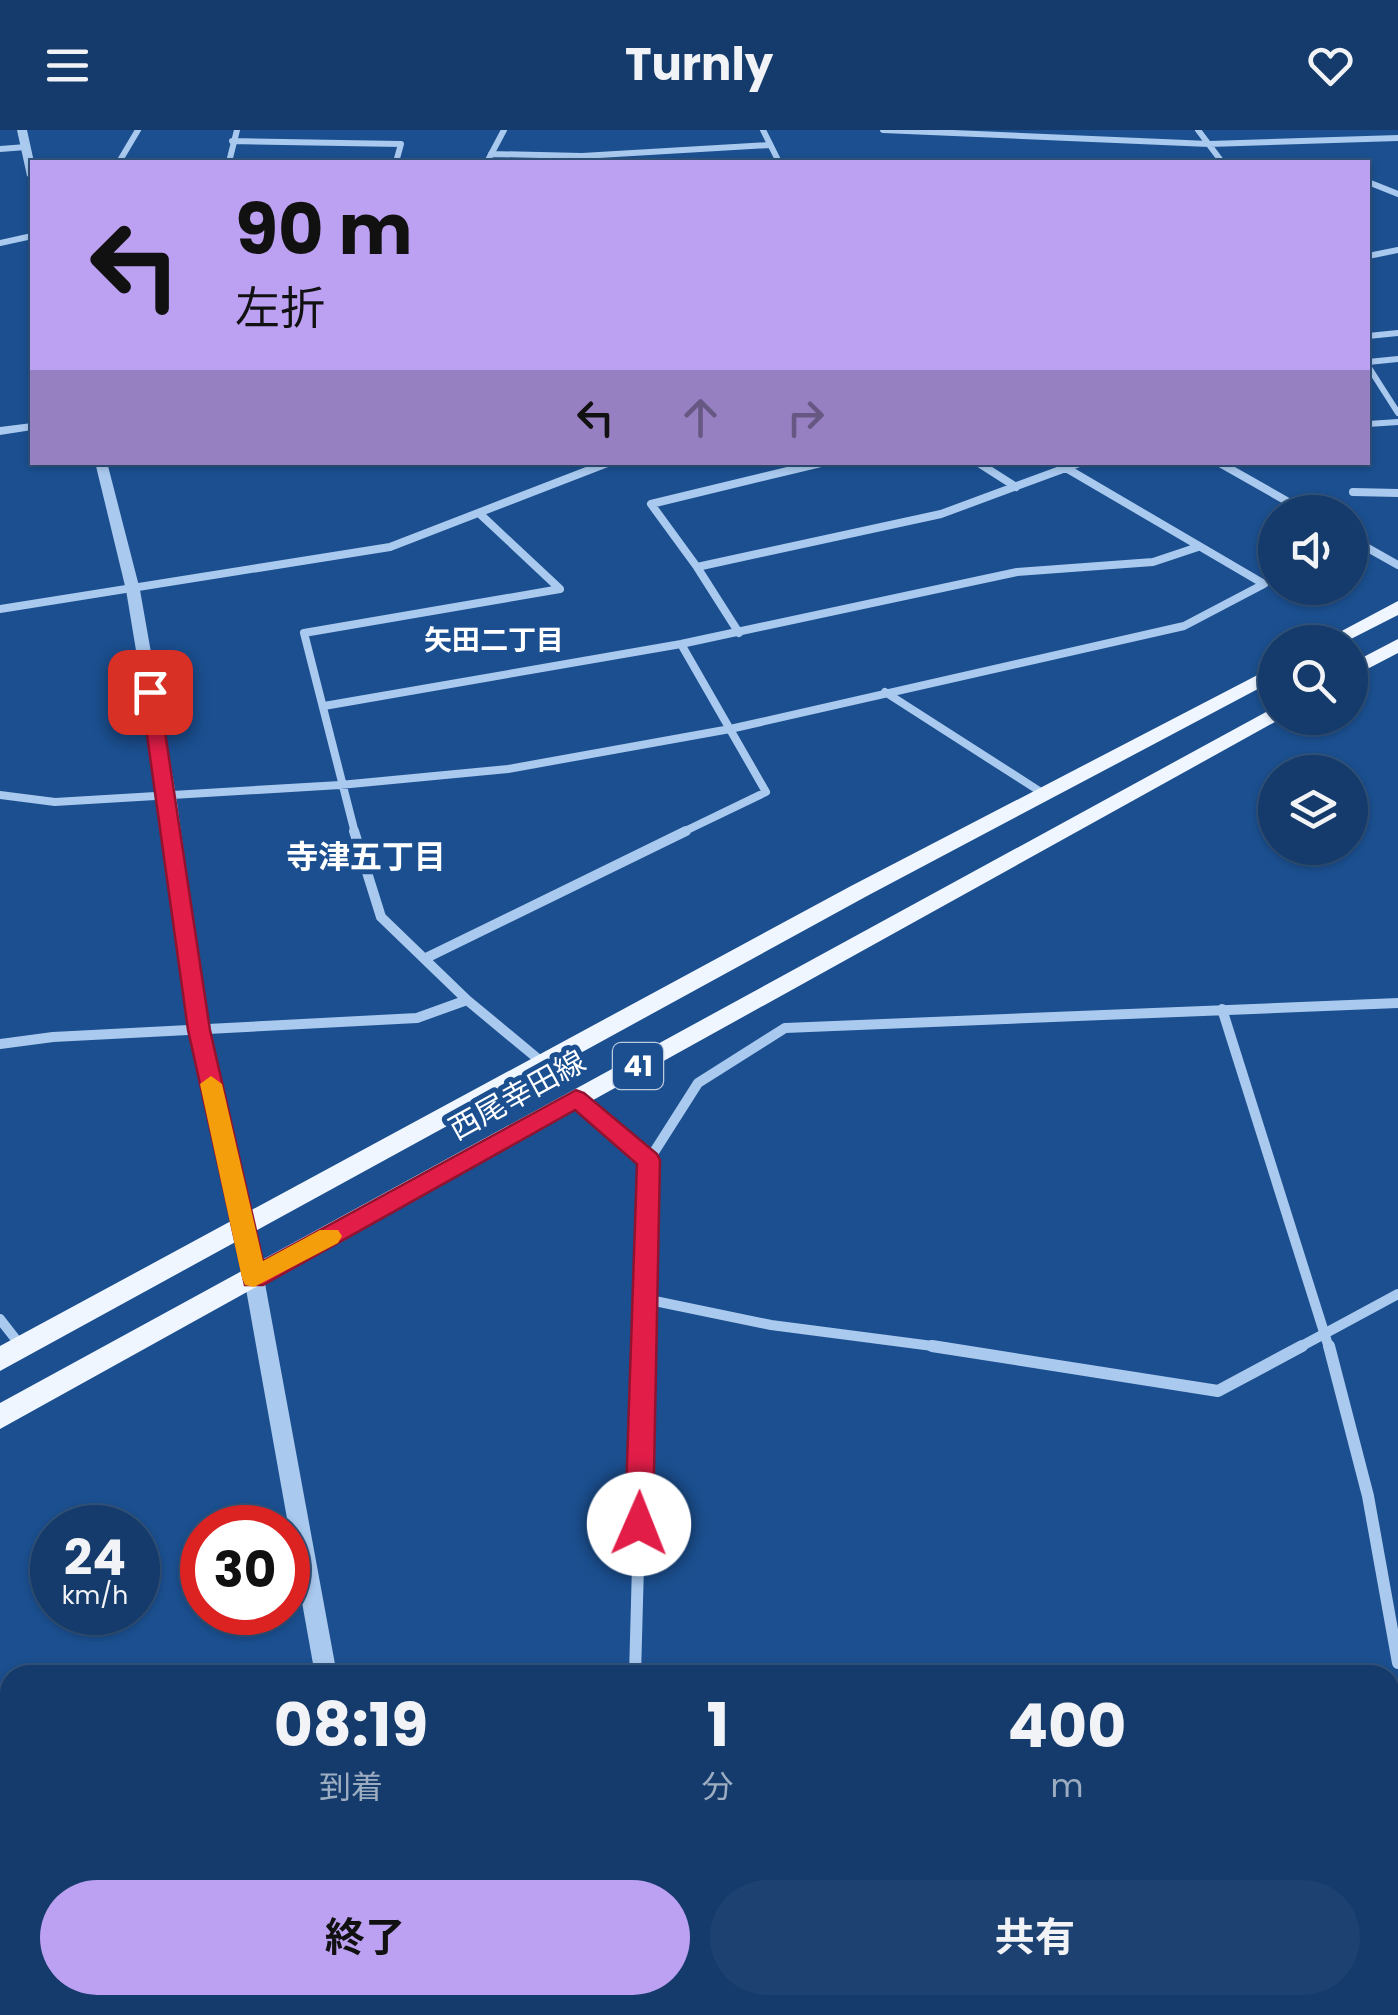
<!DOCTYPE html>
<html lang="ja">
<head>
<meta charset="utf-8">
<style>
	:root { --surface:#143b6b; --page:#1d4271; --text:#f1f3f6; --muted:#9dadc1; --line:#33557e; --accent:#bca0f2 }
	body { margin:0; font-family:Poppins,"Noto Sans JP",sans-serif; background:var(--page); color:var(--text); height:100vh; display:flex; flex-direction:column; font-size:38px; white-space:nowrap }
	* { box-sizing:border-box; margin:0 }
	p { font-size:32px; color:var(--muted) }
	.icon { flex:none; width:55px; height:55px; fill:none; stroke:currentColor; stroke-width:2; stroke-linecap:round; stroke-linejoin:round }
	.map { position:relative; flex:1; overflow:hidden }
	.side { position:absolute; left:0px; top:1535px; width:1400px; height:350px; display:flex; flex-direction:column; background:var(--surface); border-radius:30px 30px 0 0; box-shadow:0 2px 8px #0004,0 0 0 2px var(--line) }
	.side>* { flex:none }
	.guide { position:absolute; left:30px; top:30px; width:1340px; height:305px; border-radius:0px; box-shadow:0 2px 8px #0004,0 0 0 2px var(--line); background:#bca0f2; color:#111; overflow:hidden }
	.tools { position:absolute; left:1258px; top:365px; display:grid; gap:20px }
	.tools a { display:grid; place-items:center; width:110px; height:110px; border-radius:50%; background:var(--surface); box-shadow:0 2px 8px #0004,0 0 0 2px var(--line); font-size:50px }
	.speed { position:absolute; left:30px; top:1375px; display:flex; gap:20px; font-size:50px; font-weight:700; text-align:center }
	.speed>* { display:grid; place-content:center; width:130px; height:130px; border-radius:50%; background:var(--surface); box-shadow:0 2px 8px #0004,0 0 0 2px var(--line); line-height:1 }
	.speed small { font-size:25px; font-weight:400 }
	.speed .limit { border:15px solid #d22; background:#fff; color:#111 }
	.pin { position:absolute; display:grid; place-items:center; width:85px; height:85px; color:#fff; margin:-42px; border-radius:20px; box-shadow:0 5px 15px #0006 }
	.me { position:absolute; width:110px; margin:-55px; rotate:1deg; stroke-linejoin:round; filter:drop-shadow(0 0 8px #0008) }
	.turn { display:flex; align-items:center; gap:35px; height:210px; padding:0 40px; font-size:45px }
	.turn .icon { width:130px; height:130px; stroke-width:2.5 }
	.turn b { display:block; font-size:70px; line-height:85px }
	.lanes { display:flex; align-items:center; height:95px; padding:0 40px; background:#0003; justify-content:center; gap:50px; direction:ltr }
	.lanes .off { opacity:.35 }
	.eta { display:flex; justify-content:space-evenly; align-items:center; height:170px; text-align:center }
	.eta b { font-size:60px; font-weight:700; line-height:70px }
	.button { display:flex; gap:20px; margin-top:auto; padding:20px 40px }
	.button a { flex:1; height:115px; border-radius:60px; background:var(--accent); color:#111; font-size:40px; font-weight:700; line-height:115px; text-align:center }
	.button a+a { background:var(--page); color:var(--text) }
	header { display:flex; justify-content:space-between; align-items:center; height:130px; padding:0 40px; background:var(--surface); font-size:45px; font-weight:700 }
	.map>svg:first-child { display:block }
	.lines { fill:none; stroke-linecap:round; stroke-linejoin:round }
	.minor-far3 { stroke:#a9c9ee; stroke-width:6 }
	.minor-far2 { stroke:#a9c9ee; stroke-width:8 }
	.minor-far1 { stroke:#a9c9ee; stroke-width:10 }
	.minor { stroke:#a9c9ee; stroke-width:12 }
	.tertiary { fill:#a9c9ee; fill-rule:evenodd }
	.primary { fill:#f0f6ff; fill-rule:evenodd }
	.route { fill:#e11d48; stroke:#92132f; stroke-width:2.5 }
	.slow { fill:#f59e0b }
	.labels { text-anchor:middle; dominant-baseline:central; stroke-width:10; stroke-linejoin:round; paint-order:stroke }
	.far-neighbourhood-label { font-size:28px; font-weight:bold; fill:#fff; stroke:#1b4f8f }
	.shield { fill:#1b4f8f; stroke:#bbcadd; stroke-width:2.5 }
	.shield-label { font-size:28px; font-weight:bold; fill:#fff }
	.street-label { font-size:30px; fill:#fff; stroke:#1b4f8f }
	.neighbourhood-label { font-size:32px; font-weight:bold; fill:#fff; stroke:#1b4f8f }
</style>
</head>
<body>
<header><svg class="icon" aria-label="menu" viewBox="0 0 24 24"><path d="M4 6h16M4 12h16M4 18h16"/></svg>Turnly<svg class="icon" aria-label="heart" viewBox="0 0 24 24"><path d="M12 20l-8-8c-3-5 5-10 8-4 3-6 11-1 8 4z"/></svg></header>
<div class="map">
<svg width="1398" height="1885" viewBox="0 0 1398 1885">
	<rect width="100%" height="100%" fill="#1b4f8f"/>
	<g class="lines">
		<!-- minor-far3 -->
		<path class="minor-far3" d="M763,0L779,32
			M883,0L1209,14L1398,8
			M1198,0L1222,32
			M232,11L401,14L396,32
			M0,19L26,17
			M491,24L582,26L769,15
			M119,32L138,0
			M206,32L229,31
			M229,32L237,0
			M487,32L504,0
			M1368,52L1398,64
			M0,113L32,106
			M1368,126L1398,120
			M1368,206L1398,203
			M1368,232L1398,229
			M1368,236L1398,283
			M1368,294L1398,292"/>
		<!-- minor-far2 -->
		<path class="minor-far2" d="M977,332L1016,357
			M1218,332L1306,382
			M1353,362L1398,363
			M1350,408L1398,435
			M697,437L651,374L825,332
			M0,479L390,417L610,332
			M739,503L697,437L941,384L1082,332
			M681,514L766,662L681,703
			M885,562L1044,664
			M324,576L681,514L1017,442L1153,432L1198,417
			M0,665L55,672L340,655L508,639L730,599L1184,496L1264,454L1066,338
			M355,703L304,503L560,459L480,384"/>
		<!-- minor-far1 -->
		<path class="minor-far1" d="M354,701L381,787L467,870L543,933
			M426,828L686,701
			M1222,879L1329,1218
			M0,914L53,907L417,888L467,870
			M576,968L649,1030
			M645,1169L771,1195L948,1218
			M0,1189L21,1216
			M644,1218L649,1030L698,953L785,898L1398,873
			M1298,1218L1398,1164"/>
		<!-- minor -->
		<path class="minor" d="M932,1216L1218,1261L1302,1216
			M1329,1216L1368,1366L1398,1533
			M635,1545L644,1216
			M0,1574L10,1597
			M1390,1721H1398
			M106,1875L107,1885
			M629,1875V1885
			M0,1878L10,1871"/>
		<!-- tertiary -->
		<path class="tertiary" d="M17,0H27L34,32L32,49L27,46Z
			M32,293V300L0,305V297Z
			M95,332H107L140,460L176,665L208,900L264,1148L337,1545H315L244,1148L190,900L160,665L126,460Z
			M372,1875H398L400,1885H374Z"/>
		<!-- primary -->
		<path class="primary" d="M1398,471V485L1345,512H1321Z
			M1398,509V523L1350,548V534Z
			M1275,536V550L867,766L0,1241V1216L851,756Z
			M1275,577V588H1282L0,1299V1273Z"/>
	</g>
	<!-- route -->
	<path class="route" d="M150,557L159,562L210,900L263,1131L576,960L584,963L657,1024L660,1030L653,1394L649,1403L639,1406L629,1403L625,1394L637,1034L575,980L263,1155H245L188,900L141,562Z"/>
	<!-- slow -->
	<path class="slow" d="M211,946L222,954L263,1131L320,1100H338L342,1106L338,1113L254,1157L245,1155L242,1148L200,954Z"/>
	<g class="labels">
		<!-- far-neighbourhood labels -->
		<g class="far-neighbourhood-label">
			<text x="494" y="510">矢田二丁目</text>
		</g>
		<!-- shield labels -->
		<rect class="shield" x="613" y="913" width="50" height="46" rx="8"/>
		<g class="shield-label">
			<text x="638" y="936">41</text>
		</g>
		<!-- street labels -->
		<g class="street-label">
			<text transform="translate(517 965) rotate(-29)">西尾幸田線</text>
		</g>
		<!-- neighbourhood labels -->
		<g class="neighbourhood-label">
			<text x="366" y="726">寺津五丁目</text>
		</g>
	</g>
</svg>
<div class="tools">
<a><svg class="icon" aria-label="sound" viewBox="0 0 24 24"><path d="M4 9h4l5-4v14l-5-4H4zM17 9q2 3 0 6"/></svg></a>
<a><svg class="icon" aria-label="search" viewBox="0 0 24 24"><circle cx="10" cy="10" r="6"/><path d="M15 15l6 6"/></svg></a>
<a><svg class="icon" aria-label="layers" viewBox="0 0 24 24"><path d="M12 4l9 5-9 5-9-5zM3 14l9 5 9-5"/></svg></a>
</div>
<div class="speed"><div>24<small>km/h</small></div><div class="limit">30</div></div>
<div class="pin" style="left:150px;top:562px;background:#d93025"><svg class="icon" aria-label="arrive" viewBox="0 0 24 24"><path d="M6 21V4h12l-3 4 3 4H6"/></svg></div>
<svg class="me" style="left:639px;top:1394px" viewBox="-20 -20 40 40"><circle r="19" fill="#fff"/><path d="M0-13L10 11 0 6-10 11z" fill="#e11d48"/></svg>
<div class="guide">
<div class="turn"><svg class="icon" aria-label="left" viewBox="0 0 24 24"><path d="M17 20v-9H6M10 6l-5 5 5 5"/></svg><div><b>90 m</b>左折</div></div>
<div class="lanes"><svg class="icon" aria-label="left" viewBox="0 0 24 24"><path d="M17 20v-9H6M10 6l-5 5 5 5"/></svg><svg class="icon off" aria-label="ahead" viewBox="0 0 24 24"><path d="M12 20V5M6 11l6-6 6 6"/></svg><svg class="icon off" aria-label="right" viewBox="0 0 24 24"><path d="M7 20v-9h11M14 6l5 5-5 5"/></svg></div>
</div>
<section class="side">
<div class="eta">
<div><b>08:19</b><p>到着</p></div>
<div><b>1</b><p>分</p></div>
<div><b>400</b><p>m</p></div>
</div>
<div class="button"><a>終了</a><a>共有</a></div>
</section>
</div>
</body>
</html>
